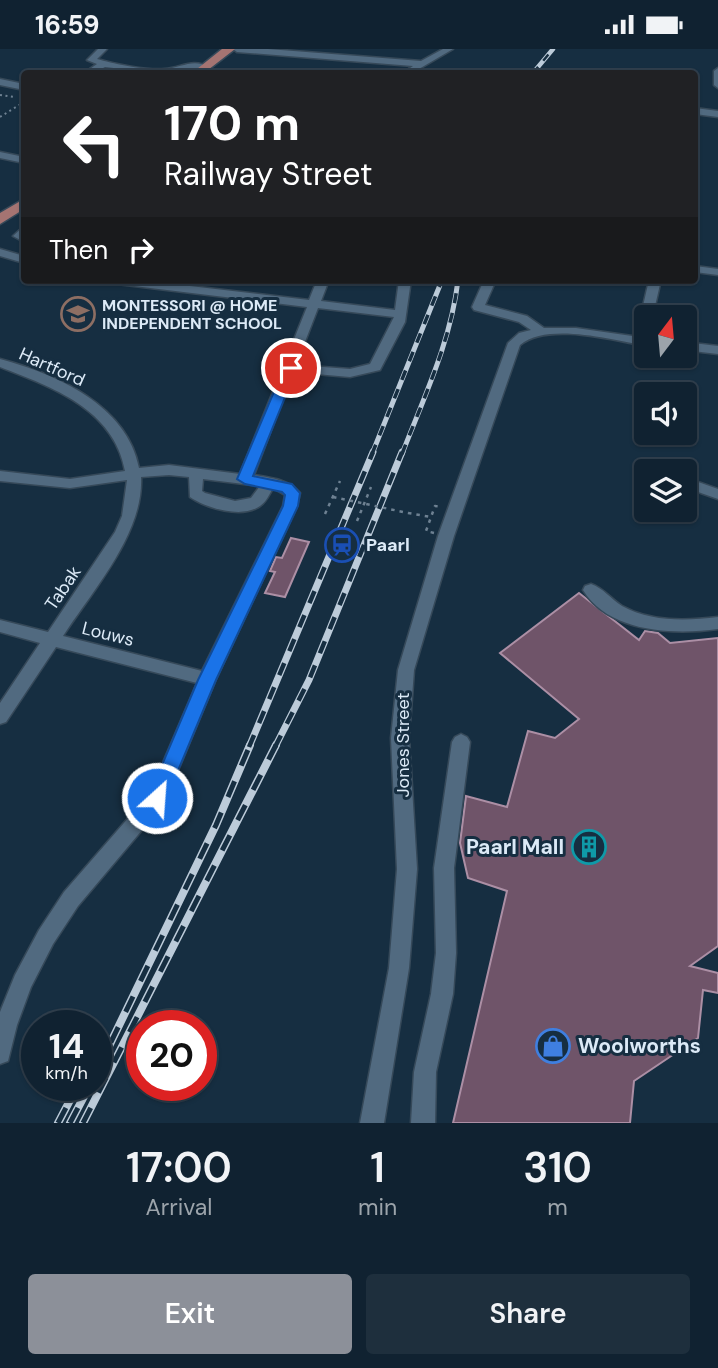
<!DOCTYPE html>
<html lang="en">
<head>
<meta charset="utf-8">
<style>
	:root { --surface:#102231; --page:#1e2f3d; --text:#f1f3f6; --muted:#9ca4ab; --line:#303f4d; --accent:#8c9099 }
	body { margin:0; font-family:"DM Sans",sans-serif; background:var(--page); color:var(--text); height:100vh; display:flex; flex-direction:column; font-size:26px; white-space:nowrap }
	* { box-sizing:border-box; margin:0 }
	p { font-size:23px; color:var(--muted) }
	.icon { flex:none; width:38px; height:38px; fill:none; stroke:currentColor; stroke-width:2; stroke-linecap:round; stroke-linejoin:round }
	.map { position:relative; height:1074px; overflow:hidden }
	.sheet { display:flex; flex-direction:column; background:var(--surface); flex:1 }
	.sheet>* { flex:none }
	.banner { position:absolute; left:21px; top:21px; width:677px; height:214px; border-radius:7px; box-shadow:0 2px 5px #0004,0 0 0 2px var(--line); background:#202124; color:#fff; overflow:hidden }
	.needle { width:46px; rotate:16deg }
	.buttons { position:absolute; left:634px; top:256px; display:grid; gap:14px }
	.buttons a { display:grid; place-items:center; width:63px; height:63px; border-radius:7px; background:var(--surface); box-shadow:0 2px 5px #0004,0 0 0 2px var(--line); font-size:35px }
	.speed { position:absolute; left:21px; top:961px; display:flex; gap:14px; font-size:35px; font-weight:700; text-align:center }
	.speed>* { display:grid; place-content:center; width:91px; height:91px; border-radius:50%; background:var(--surface); box-shadow:0 2px 5px #0004,0 0 0 2px var(--line); line-height:1 }
	.speed small { font-size:18px; font-weight:400 }
	.speed .limit { border:10px solid #d22; background:#fff; color:#111 }
	.pin { position:absolute; display:grid; place-items:center; width:60px; height:60px; color:#fff; margin:-30px; border:4px solid #fff; border-radius:50%; box-shadow:0 2px 7px #0007 }
	.me { position:absolute; width:77px; margin:-38px; rotate:26deg; stroke-linejoin:round; filter:drop-shadow(0 0 5px #0008) }
	.turn { display:flex; align-items:center; gap:24px; height:147px; padding:0 28px; font-size:32px }
	.turn .icon { width:91px; height:91px; stroke-width:2.5 }
	.turn b { display:block; font-size:49px; line-height:60px }
	.then { display:flex; align-items:center; height:66px; padding:0 28px; background:#0003; gap:14px; font-size:26px }
	.eta { display:flex; justify-content:space-evenly; align-items:center; height:119px; text-align:center }
	.eta b { font-size:42px; font-weight:600; line-height:49px }
	.primary-button { display:flex; gap:14px; margin-top:auto; padding:14px 28px }
	.primary-button a { flex:1; height:80px; border-radius:7px; background:var(--accent); color:#fff; font-size:28px; font-weight:600; line-height:80px; text-align:center }
	.primary-button a+a { background:var(--page); color:var(--text) }
	.status { display:flex; justify-content:space-between; align-items:center; height:49px; padding:0 35px; background:var(--surface); direction:ltr }
	.status svg { height:19px; fill:currentColor }
	.map>svg:first-child { display:block }
	.building { fill:#6f5469; stroke:#ac8fa5; stroke-width:2 }
	.lines { fill:none; stroke-linecap:round; stroke-linejoin:round }
	.minor-casing { stroke:#364959; stroke-width:3 }
	.major-casing { stroke:#364959; stroke-width:3 }
	.path-far1 { stroke:#6e8192; stroke-width:2; stroke-dasharray:2 3.5; stroke-linecap:butt }
	.path { stroke:#6e8192; stroke-width:2.5; stroke-dasharray:3.5 5; stroke-linecap:butt }
	.minor { fill:#516a80; fill-rule:evenodd }
	.major { fill:#a57472; fill-rule:evenodd }
	.rail-far3-casing { stroke:#bccbd9; stroke-width:4.5 }
	.rail-far2-casing { stroke:#bccbd9; stroke-width:5 }
	.rail-far1-casing { stroke:#bccbd9; stroke-width:7 }
	.rail-casing { stroke:#bccbd9; stroke-width:8 }
	.rail-far3 { stroke:#162e41; stroke-width:2.5; stroke-dasharray:8; stroke-linecap:butt }
	.rail-far2 { stroke:#162e41; stroke-width:3.5; stroke-dasharray:10; stroke-linecap:butt }
	.rail-far1 { stroke:#162e41; stroke-width:4.5; stroke-dasharray:13; stroke-linecap:butt }
	.rail { stroke:#162e41; stroke-width:5; stroke-dasharray:17; stroke-linecap:butt }
	.path-bridge { stroke:#6e8192; stroke-width:2.5; stroke-dasharray:3.5 5; stroke-linecap:butt }
	.route { fill:#1a73e8; stroke:#114b97; stroke-width:2 }
	.labels { text-anchor:middle; dominant-baseline:central; stroke-width:6; stroke-linejoin:round; paint-order:stroke }
	.far-poi-label { font-size:16px; font-weight:bold; fill:#dceaf7; stroke:#162e41; text-anchor:start }
	.street-label { font-size:18px; fill:#dceaf7; stroke:#162e41 }
	.poi-label { font-size:18px; font-weight:bold; fill:#dceaf7; stroke:#162e41; text-anchor:start }
	.near-poi-label { font-size:21px; font-weight:bold; fill:#dceaf7; stroke:#162e41; text-anchor:end }
</style>
</head>
<body>
<div class="status"><b>16:59</b><svg viewBox="0 0 49 12"><path d="M0 12V9h3v3zM5 12V6h3v6zM10 12V3h3v9zM15 12V0h3v12zM26 1h20v11H26zM47 4h2v5h-2z"/></svg></div>
<div class="map">
<svg width="718" height="1074" viewBox="0 0 718 1074">
	<rect width="100%" height="100%" fill="#162e41"/>
	<!-- building -->
	<path class="building" d="M291,489L309,493L285,548L265,544L275,523L270,522L276,508L282,509Z
		M579,544L639,591L645,582L658,584L670,594L718,589V897L690,917L718,924V944L703,941L698,989L634,1032L630,1074H453L507,842L468,829L460,794L466,747L507,758L528,682L555,689L579,670L500,604Z"/>
	<g class="lines">
		<!-- minor casing -->
		<g class="minor-casing">
			<path id="minor" d="M98,0H107L97,10C114,15 148,22 165,20C181,19 193,9 208,18L204,21L187,19L169,24H157L105,18L93,24H84L97,15L87,11Z
				M233,0H268L421,12L443,0H453L412,24H403L413,17L237,3Z
				M718,19V39L714,36V22Z
				M0,30L24,35V41L0,36Z
				M695,59L718,62V68L695,65Z
				M0,103L24,108V114L0,109Z
				M24,177V193L13,187Z
				M0,200L24,207V214L0,207Z
				M695,217L718,220V226L695,223Z
				M103,231H139L309,251L317,231H329L321,252L395,261L399,231H411L405,273L380,321L350,328L293,323L254,426C271,429 288,430 300,444L297,457L216,630L164,755L78,857L53,895L31,938L17,976L8,1012L0,1015V963L15,926L39,881L64,843L150,744L197,634L56,598L6,673L0,675V654L40,594L0,583V571L48,583L115,483L122,467L127,431L70,439L0,432V422L70,430L125,422C114,360 52,338 0,318V310C56,325 127,356 139,419L169,416L240,425L307,258L109,234ZM318,259L394,268L370,315L350,320L296,316ZM169,426L189,428L190,448C206,459 242,470 260,457C266,453 269,446 273,439L285,446L283,457L202,622L63,587C93,541 144,484 141,428ZM203,430L260,437L251,449L235,452L205,444L202,442Z
				M484,231H496L485,256L527,267L544,279H576L646,289V297C612,291 548,273 520,296L454,487L414,621L409,689L417,820L409,919L384,1074H360L389,919L397,820L391,689L398,621L438,487L508,294L519,284L531,281L519,273L474,261L472,258Z
				M649,231H661L655,257L649,261L643,257Z
				M684,293L718,297V305L684,301Z
				M641,413L657,419L659,422H646V425L634,418L636,415Z
				M684,428L718,440V450L684,438Z
				M591,535C603,539 611,550 622,557C651,573 686,572 718,568V580C675,586 609,584 583,541L585,537Z
				M461,685L467,688L470,693L454,819L456,904L453,945L436,1023L435,1074H411L414,1023L431,945L436,904L434,819L452,693L455,688Z"/>
		</g>
		<!-- major casing -->
		<g class="major-casing">
			<path id="major" d="M222,0H235L204,24H192Z
				M24,150V160L0,175V164Z"/>
		</g>
		<!-- path-far1 -->
		<path class="path-far1" d="M0,46L14,48
			M0,68L24,53"/>
		<!-- path -->
		<path class="path" d="M408,464L431,468
			M325,465L340,432
			M357,472L371,438
			M434,484L426,482L435,457L442,458"/>
		<!-- minor -->
		<use href="#minor" class="minor"/>
		<!-- major -->
		<use href="#major" class="major"/>
		<!-- rail-far3 casing -->
		<g class="rail-far3-casing">
			<path id="rail-far3" d="M533,24L553,0"/>
		</g>
		<!-- rail-far2 casing -->
		<g class="rail-far2-casing">
			<path id="rail-far2" d="M372,405L442,231
				M402,405C424,348 451,292 458,231"/>
		</g>
		<!-- rail-far1 casing -->
		<g class="rail-far1-casing">
			<path id="rail-far1" d="M249,698L373,403
				M275,698L309,631L402,403"/>
		</g>
		<!-- rail casing -->
		<g class="rail-casing">
			<path id="rail" d="M96,1024L216,776L250,696
				M58,1074L78,1036
				M70,1074L90,1036
				M83,1074L276,696"/>
		</g>
		<!-- rail-far3 -->
		<use href="#rail-far3" class="rail-far3"/>
		<!-- rail-far2 -->
		<use href="#rail-far2" class="rail-far2"/>
		<!-- rail-far1 -->
		<use href="#rail-far1" class="rail-far1"/>
		<!-- rail -->
		<use href="#rail" class="rail"/>
		<!-- path-bridge -->
		<path class="path-bridge" d="M333,448L408,464"/>
	</g>
	<!-- route -->
	<path class="route" d="M291,315L297,319L253,427L292,435L300,444L298,457L216,631L164,755L157,758L150,755L148,749L198,631L283,457L285,446L282,443L245,435L237,430L284,319Z"/>
	<!-- icons -->
	<defs>
		<g id="school-ring" transform="scale(1.75)"><circle r="9.5" fill="#162e41" stroke="#8d6e63" stroke-width="1.5"/><path d="M0-5L7-2L0 1L-7-2ZM-4 1L0 2.5L4 1V4Q0 6-4 4Z" fill="#8d6e63"/></g>
		<g id="station-ring" transform="scale(1.75)"><circle r="9.5" fill="#162e41" stroke="#1a4fb4" stroke-width="1.5"/><path d="M-3-6H3Q5-6 5-4V2Q5 4 3 4L4.5 6H3L1.5 4h-3L-3 6H-4.5L-3 4Q-5 4-5 2V-4Q-5-6-3-6ZM-3.5-4v3h7v-3ZM-3.5 1v1.5H-2V1ZM2 1v1.5H3.5V1Z" fill="#1a4fb4"/></g>
		<g id="building-ring" transform="scale(1.75)"><circle r="9.5" fill="#162e41" stroke="#0f9aa8" stroke-width="1.5"/><path d="M-4-6H4V6H1V3H-1V6H-4ZM-2.5-4.3h1.7v1.8h-1.7ZM.8-4.3h1.7v1.8H.8ZM-2.5-1h1.7V.8h-1.7ZM.8-1h1.7V.8H.8Z" fill="#0f9aa8"/></g>
		<g id="shop-ring" transform="scale(1.75)"><circle r="9.5" fill="#162e41" stroke="#3f7fe0" stroke-width="1.5"/><path d="M-5-2.5h2.3a2.7 3.5 0 0 1 5.4 0H5L5.5 6h-11ZM-1.5-2.5h3a1.5 2.3 0 0 0-3 0Z" fill="#3f7fe0"/></g>
	</defs>
	<g fill-rule="evenodd">
		<use href="#school-ring" x="78" y="265"/>
		<use href="#station-ring" x="342" y="496"/>
		<use href="#building-ring" x="589" y="798"/>
		<use href="#shop-ring" x="553" y="997"/>
	</g>
	<g class="labels">
		<!-- far-poi labels -->
		<g class="far-poi-label">
			<text x="102" y="256">MONTESSORI @ HOME<tspan x="102" dy="18">INDEPENDENT SCHOOL</tspan></text>
		</g>
		<!-- street labels -->
		<g class="street-label">
			<text transform="translate(52 318) rotate(24)">Hartford</text>
			<text transform="translate(63 539) rotate(-56)">Tabak</text>
			<text transform="translate(108 585) rotate(14)">Louws</text>
			<text transform="translate(403 696) rotate(-90)">Jones Street</text>
		</g>
		<!-- poi labels -->
		<g class="poi-label">
			<text x="366" y="496">Paarl</text>
		</g>
		<!-- near-poi labels -->
		<g class="near-poi-label">
			<text x="564" y="798">Paarl Mall</text>
			<text x="578" y="997" text-anchor="start">Woolworths</text>
		</g>
	</g>
</svg>
<div class="buttons">
<a><svg class="needle" viewBox="-14 -14 28 28"><path d="M0-13l5 13h-10z" fill="#e53935"/><path d="M0 13l5-13h-10z" fill="#9ca4ab"/></svg></a>
<a><svg class="icon" aria-label="sound" viewBox="0 0 24 24"><path d="M4 9h4l5-4v14l-5-4H4zM17 9q2 3 0 6"/></svg></a>
<a><svg class="icon" aria-label="layers" viewBox="0 0 24 24"><path d="M12 4l9 5-9 5-9-5zM3 14l9 5 9-5"/></svg></a>
</div>
<div class="speed"><div>14<small>km/h</small></div><div class="limit">20</div></div>
<div class="pin" style="left:291px;top:319px;background:#d93025"><svg class="icon" aria-label="arrive" viewBox="0 0 24 24"><path d="M6 21V4h12l-3 4 3 4H6"/></svg></div>
<svg class="me" style="left:157px;top:749px" viewBox="-20 -20 40 40"><circle r="17" fill="#1a73e8" stroke="#fff" stroke-width="3"/><path d="M0-11L8 9 0 5-8 9z" fill="#fff"/></svg>
<div class="banner">
<div class="turn"><svg class="icon" aria-label="left" viewBox="0 0 24 24"><path d="M17 20v-9H6M10 6l-5 5 5 5"/></svg><div><b>170 m</b>Railway Street</div></div>
<div class="then">Then<svg class="icon" aria-label="right" viewBox="0 0 24 24"><path d="M7 20v-9h11M14 6l5 5-5 5"/></svg></div>
</div>
</div>
<section class="sheet">
<div class="eta">
<div><b>17:00</b><p>Arrival</p></div>
<div><b>1</b><p>min</p></div>
<div><b>310</b><p>m</p></div>
</div>
<div class="primary-button"><a>Exit</a><a>Share</a></div>
</section>
</body>
</html>
